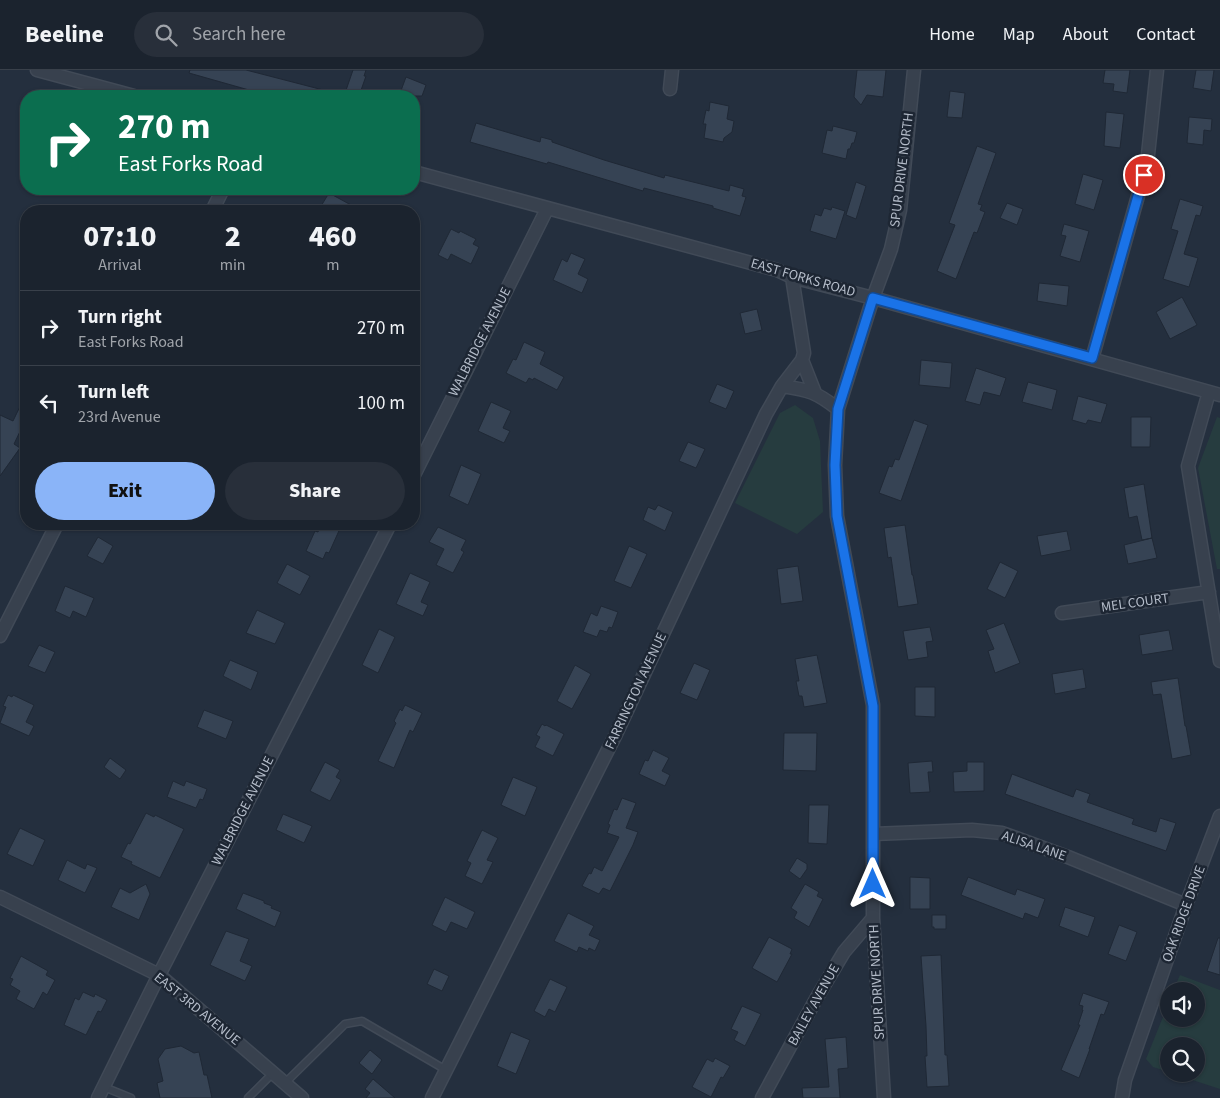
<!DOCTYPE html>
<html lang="en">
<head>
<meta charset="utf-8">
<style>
	:root { --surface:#1b232e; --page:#282f3a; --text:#f1f3f6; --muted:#a0a4aa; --line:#39404a; --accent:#8ab4f8 }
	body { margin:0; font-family:"Source Sans 3",sans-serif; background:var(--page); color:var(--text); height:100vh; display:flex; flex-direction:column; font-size:19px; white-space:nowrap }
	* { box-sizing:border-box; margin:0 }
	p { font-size:16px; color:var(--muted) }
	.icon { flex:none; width:28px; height:28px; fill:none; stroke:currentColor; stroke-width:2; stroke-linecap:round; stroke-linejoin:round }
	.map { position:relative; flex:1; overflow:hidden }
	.details { position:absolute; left:20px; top:135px; width:400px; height:325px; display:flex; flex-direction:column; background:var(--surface); border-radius:20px; box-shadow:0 1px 4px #0004,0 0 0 1px var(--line) }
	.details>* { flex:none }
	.banner { position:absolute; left:20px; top:20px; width:400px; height:105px; border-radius:20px; box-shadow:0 1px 4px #0004,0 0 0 1px var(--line); background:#0b6e4f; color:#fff; overflow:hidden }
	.fabs { position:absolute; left:1160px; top:912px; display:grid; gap:10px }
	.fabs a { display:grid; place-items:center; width:45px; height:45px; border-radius:50%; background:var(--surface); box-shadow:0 1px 4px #0004,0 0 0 1px var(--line); font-size:25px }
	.pin { position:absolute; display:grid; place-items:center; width:42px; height:42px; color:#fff; margin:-21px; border:2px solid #fff; border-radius:50%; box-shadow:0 1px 5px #0007 }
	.me { position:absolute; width:55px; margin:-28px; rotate:0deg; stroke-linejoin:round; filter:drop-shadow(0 0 4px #0008) }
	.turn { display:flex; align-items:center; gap:18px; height:105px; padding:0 15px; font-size:22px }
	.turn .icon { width:65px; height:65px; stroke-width:2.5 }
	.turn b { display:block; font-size:35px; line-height:42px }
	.eta { display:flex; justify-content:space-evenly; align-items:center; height:85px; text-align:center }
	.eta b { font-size:30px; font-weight:800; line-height:35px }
	.cta { display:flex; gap:10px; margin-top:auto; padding:10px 15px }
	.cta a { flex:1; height:58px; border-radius:30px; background:var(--accent); color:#111; font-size:20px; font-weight:800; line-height:58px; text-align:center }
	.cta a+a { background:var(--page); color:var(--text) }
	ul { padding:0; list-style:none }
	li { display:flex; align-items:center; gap:15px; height:75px; padding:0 15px; border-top:1px solid var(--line) }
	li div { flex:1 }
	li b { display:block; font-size:19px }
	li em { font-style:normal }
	header { display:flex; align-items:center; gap:30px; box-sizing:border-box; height:70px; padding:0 25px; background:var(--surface); border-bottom:1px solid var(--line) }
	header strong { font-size:24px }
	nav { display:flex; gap:28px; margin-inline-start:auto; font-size:18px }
	.search { width:350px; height:45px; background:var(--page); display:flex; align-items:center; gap:12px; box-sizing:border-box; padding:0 18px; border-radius:28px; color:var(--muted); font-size:19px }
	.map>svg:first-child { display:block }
	.green { fill:#263c3f }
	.building { fill:#364354; stroke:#1f2835 }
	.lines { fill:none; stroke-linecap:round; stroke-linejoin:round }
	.service-casing { stroke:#414a57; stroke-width:9 }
	.minor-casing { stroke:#414a57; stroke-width:15 }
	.service { stroke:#38414e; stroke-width:6 }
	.minor { stroke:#38414e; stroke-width:12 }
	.route-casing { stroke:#114b97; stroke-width:12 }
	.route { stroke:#1a73e8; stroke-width:9 }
	.labels { text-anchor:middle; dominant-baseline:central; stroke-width:5; stroke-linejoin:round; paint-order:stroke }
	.street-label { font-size:14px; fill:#b4bcc9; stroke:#1d2633 }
</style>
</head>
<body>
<header>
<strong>Beeline</strong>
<div class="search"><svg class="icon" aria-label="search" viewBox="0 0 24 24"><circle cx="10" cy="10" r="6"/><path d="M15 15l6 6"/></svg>Search here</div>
<nav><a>Home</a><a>Map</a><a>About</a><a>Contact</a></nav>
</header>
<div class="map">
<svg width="1220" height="1028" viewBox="0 0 1220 1028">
	<rect width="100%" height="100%" fill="#242f3e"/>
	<!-- green -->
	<path class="green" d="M795,335L813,348L820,371L823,442L797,464L735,433L780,343Z
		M1217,347L1220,348V499H1217L1198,398Z
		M1180,905L1220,920V1019L1174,1004H1196V976H1169V1002L1153,997L1146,989L1169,932V949H1196V921H1173Z"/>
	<!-- building -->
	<path class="building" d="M190,0H246L331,22V26H270L189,3Z
		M353,0H366L364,6H366L359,26H344Z
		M857,0H886L883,27L867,25L861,35L854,27Z
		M1105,0H1130L1127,23L1113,21L1114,14L1103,13Z
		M1196,0H1214L1211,21L1193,18Z
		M406,7L426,15L422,26H399Z
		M950,21L965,23L962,48L947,47Z
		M710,32L729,36L727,49L734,51L732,62L724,68L723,72L704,68L706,54H703L706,40L709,41Z
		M1106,42L1124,44L1120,78L1104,76Z
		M1189,47L1212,49L1211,61L1204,60L1203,75L1187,73Z
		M476,53L540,72L541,67L552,70V72L604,90L664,108L665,105L729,121L730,115L744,119L742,126L746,127L740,146L713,138V136L644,118L643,121L548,92L547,94L470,72Z
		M833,56L857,62L854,73H852L850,79H848L846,89L822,83L827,60L832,61Z
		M977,76L996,83L978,134L982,135L980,140L985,142L977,163L974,162L956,209L937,201L955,155L949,153Z
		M1083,104L1103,110L1094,140L1075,134Z
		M856,112L866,116L856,149L846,145Z
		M329,123L362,141H318Z
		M1180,129L1203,136L1200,146L1196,145L1184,184L1198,188L1189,217L1163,209L1178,161L1171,159Z
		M1007,133L1023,139L1017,155L1000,148Z
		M832,137L845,141L836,169L810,161L815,144L821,146L824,138L831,140Z
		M1064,154L1089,161L1080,192L1060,186L1066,166L1061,165Z
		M451,159L459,163L460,161L476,169L473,174L479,177L471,194L451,184L448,190L438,185Z
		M571,183L585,189L578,204L588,209L582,223L553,210L562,189L567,192Z
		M1039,213L1069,216L1067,236L1037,231Z
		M1182,227L1197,255L1170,269L1156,242Z
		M757,239L762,260L745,264L740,243Z
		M524,272L545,282L540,294L564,307L557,320L534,308L533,310L529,308L526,313L506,303L513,289L516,290Z
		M921,290L952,293L950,318L919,315Z
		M976,298L1006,308L1000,326L984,322L980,335L965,331Z
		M1028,312L1057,320L1052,340L1022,332Z
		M717,314L734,321L726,339L709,332Z
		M26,324V349L14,374L20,378L0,406V345L13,351Z
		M1078,326L1107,334L1101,353L1088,350L1086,354L1072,350Z
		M491,332L511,341L503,358L510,361L504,373L478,361Z
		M1131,347H1151L1150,377H1131Z
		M914,350L928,355L901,431L879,423L889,396L892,397L895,389L899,390Z
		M688,372L705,379L696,398L679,391Z
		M461,395L481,404L468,435L449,426Z
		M1144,414L1152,468L1142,470L1137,446L1129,448L1124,418Z
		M658,435L673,442L665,461L643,450L648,437L655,440Z
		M321,454H342L329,483L326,482L323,489L306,481L315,461L318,462Z
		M905,455L912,505H913L918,534L898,537L891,487L888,488L884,458Z
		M438,457L466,470L461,480L464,482L453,503L436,495L444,479L429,472Z
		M1067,461L1071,480L1041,486L1037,466Z
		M98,467L113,476L103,494L87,486Z
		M1152,468L1157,488L1128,494L1124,475Z
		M629,476L647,484L631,518L614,511Z
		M1000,492L1018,501L1005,528L987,519Z
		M287,494L310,506L300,525L277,513Z
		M798,496L803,531L781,534L777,499Z
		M410,503L430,512L421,532L428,535L423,546L396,534Z
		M65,516L94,528L86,547L73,541L70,548L55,541Z
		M601,536L618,542L612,558L609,557L607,562L600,560L597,567L583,562L591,543L597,546Z
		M257,540L285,553L275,574L246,563Z
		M1004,553L1020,593L995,603L988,581L994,579L986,560Z
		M930,557L933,571L926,572L928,587L908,590L903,561Z
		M379,559L395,567L378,603L362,595Z
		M1169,560L1173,580L1142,585L1139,565Z
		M39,575L55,582L45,603L28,596Z
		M817,585L827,633L804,637L802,626H799L796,611H799L795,589Z
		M230,590L258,602L251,620L223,606Z
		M694,593L710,600L697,630L680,623Z
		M575,595L591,604L572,639L557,631Z
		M1083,599L1086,618L1055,624L1052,604Z
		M1178,608L1185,656H1186L1191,685L1172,689L1161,624L1153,625L1151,612Z
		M915,617H935V647L915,646Z
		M8,625L12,627L13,625L34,635L26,652L34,656L29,666L0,653L6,637L3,636Z
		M405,635L422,643L413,662L410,660L394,698L378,691L396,653L394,651L400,639L402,641Z
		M204,640L233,651L226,669L197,657Z
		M542,654L545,656L546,655L564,664L553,686L535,677L540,667L536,665Z
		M784,663H817L816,701L783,700Z
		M653,680L669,688L662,701L670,705L665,716L639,704L645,690L648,691Z
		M110,688L126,700L120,709L104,697Z
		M932,691L933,702H928L930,722L910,723L908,693Z
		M325,692L340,700L336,707L341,710L330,731L310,721Z
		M967,692H984V721L954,722L953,702L967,701Z
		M1012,704L1073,727L1076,719L1090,724L1087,732L1134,749L1132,754L1156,762L1160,748L1176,753L1166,781L1005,724Z
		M513,707L537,717L525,746L501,735Z
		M173,711L184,716L186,711L207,719L203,730L200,729L196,738L167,727Z
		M622,728L636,733L626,758L638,762L633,775L610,821L603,818L599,824L582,816L589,803L591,804L594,797L602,801L619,767L607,763L610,755L608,754L614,739L617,740Z
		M809,735H829L827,774L808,773Z
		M146,743L154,747L155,745L184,759L160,808L131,794L132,792L121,787L128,773L130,774Z
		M283,744L312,756L304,773L276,760Z
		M20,758L45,770L33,796L7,784Z
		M482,760L498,768L487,790L493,792L482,814L465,806L471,793L467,791Z
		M797,788L807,794V799L800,809L789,801Z
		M67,790L85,799L87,794L97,798L85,823L58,810Z
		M910,807L930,808V839H910Z
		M968,807L1015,825L1017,819L1045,829L1038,848L1025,843L1023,849L961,825Z
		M146,814L150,824L139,850L111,837L120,818L130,823Z
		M805,814L819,822L817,826L823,829L809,857L794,848L797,842L791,838Z
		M243,823L264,831V833L272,836L271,838L281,842L275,857L236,839Z
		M445,827L475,842L467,859L451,852L446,862L432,855Z
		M1065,837L1095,847L1088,867L1059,856Z
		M568,843L594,856L589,865L600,870L595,881L589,878L588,881L579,877L577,882L554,871Z
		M932,845H946V859H934V857H932Z
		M1119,855L1137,862L1126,891L1108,884Z
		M226,861L249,869L240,891L252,896L245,911L210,895Z
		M769,867L792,879L790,884H792L777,912L752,898Z
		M1218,868H1220V905L1207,901Z
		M941,885L945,985H947L949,1016L927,1017L925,986H927L926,956L921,886Z
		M21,886L48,901L46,905L55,910L47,925L43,922L34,939L16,929L20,921L10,915L13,909L10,908Z
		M434,899L449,906L442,921L427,914Z
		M550,909L567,917L555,942L549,939L545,947L534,941Z
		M83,922L94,927L95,924L107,930L101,942L98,941L86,965L64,955L75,928L79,930Z
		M1083,923L1109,932L1104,945L1101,944L1089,979H1090L1079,1008L1061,1000L1080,955H1078L1083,940H1082L1083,936L1079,935Z
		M742,936L761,944L745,976L734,970L738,962L731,959Z
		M511,962L530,970L516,1004L497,996Z
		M846,967L848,998L838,999L840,1028H803L802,1018L829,1017L825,969Z
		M181,976L194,983L199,982L204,1005H207L212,1028H160L157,1013L163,1011L158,989L165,979Z
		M370,980L382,990L372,1004L359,993Z
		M715,988L730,996L723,1008L721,1007L711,1027L692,1017L707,989L713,992Z
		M373,1009L395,1028H366L370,1023L365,1019Z"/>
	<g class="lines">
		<!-- service casing -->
		<g class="service-casing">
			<path id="service" d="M285,1013L345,954L362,951L446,1000
				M104,1017L131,1028
				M248,1028L273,1003"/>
		</g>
		<!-- minor casing -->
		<g class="minor-casing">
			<path id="minor" d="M37,0L134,26
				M670,19L672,0
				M414,102L777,200L792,207L873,228L1220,325
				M212,141L223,119
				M1092,289L1147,94L1157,0
				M802,290L815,323
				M782,316C809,320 816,322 838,339
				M1209,322L1188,396L1220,591
				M414,405L547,139
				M1062,543L1209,522
				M0,566L57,454
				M873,764L972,760L1002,763L1068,787L1186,835
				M0,827L159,905L302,1028
				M98,1028L159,905L390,454
				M432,1028L616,664L766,344L782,316L802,290L804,283L792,207
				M762,1028L816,929L844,882L873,848
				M884,1028L873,848V635L837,446L835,395L838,339L873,228L891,179L900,140L914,0
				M1122,1028L1125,1010L1186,835L1220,746"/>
		</g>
		<!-- service -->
		<use href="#service" class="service"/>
		<!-- minor -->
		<use href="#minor" class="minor"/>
	</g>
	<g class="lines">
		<!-- route casing -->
		<g class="route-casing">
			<path id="route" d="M873,814V636L837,446L835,395L838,339L873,228L1092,288L1144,105"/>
		</g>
		<!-- route -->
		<use href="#route" class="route"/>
	</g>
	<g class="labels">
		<!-- street labels -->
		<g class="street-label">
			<text transform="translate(902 100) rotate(-83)">SPUR DRIVE NORTH</text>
			<text transform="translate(803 208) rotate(16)">EAST FORKS ROAD</text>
			<text transform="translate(480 272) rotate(-63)">WALBRIDGE AVENUE</text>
			<text transform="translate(1135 533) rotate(-8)">MEL COURT</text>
			<text transform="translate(636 621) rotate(-65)">FARRINGTON AVENUE</text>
			<text transform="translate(243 741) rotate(-63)">WALBRIDGE AVENUE</text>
			<text transform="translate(1034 776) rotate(19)">ALISA LANE</text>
			<text transform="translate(1184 844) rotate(-70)">OAK RIDGE DRIVE</text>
			<text transform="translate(877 912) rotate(-93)">SPUR DRIVE NORTH</text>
			<text transform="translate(814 935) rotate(-61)">BAILEY AVENUE</text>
			<text transform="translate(197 939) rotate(39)">EAST 3RD AVENUE</text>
		</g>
	</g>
</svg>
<div class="fabs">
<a><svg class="icon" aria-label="sound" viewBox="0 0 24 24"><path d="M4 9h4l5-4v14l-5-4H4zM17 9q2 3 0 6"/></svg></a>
<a><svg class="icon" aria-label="search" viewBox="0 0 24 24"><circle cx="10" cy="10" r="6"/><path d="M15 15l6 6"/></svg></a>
</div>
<div class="pin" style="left:1144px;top:105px;background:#d93025"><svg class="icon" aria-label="arrive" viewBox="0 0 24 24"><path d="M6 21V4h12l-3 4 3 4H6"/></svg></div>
<svg class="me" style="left:873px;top:814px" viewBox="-20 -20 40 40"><path d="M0-17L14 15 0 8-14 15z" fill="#1a73e8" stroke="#fff" stroke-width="4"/></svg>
<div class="banner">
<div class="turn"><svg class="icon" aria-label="right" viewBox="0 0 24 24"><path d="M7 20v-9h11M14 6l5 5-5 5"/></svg><div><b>270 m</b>East Forks Road</div></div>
</div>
<section class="details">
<div class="eta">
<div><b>07:10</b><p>Arrival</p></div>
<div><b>2</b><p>min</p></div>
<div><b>460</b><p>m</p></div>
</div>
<ul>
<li><svg class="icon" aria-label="right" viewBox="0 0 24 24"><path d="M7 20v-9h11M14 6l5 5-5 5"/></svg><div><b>Turn right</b><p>East Forks Road</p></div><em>270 m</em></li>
<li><svg class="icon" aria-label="left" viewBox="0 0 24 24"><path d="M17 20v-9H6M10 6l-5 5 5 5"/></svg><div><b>Turn left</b><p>23rd Avenue</p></div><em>100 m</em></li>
</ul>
<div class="cta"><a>Exit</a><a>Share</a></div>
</section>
</div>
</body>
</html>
